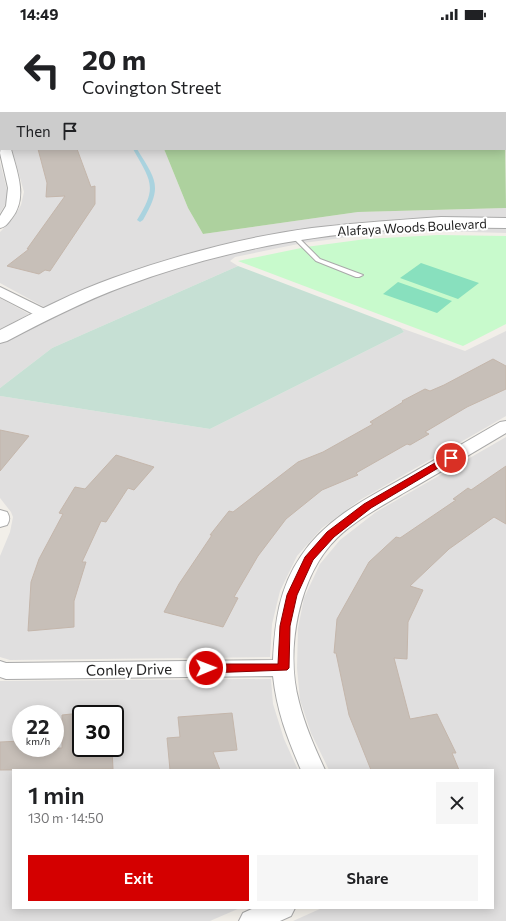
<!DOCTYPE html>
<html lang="en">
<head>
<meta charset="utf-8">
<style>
	:root { --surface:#fff; --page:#f6f6f6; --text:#202124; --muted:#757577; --accent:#d40000 }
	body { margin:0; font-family:Commissioner,sans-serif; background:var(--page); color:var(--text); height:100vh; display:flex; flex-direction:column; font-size:15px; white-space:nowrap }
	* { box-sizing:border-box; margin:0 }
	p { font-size:13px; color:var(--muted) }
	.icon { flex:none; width:22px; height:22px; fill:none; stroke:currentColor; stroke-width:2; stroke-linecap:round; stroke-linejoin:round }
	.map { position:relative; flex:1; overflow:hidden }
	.drawer { position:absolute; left:12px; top:741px; width:482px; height:140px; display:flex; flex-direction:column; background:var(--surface); border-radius:0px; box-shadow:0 2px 10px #0003 }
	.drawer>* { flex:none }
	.top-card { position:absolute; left:0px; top:0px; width:506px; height:122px; box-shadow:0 2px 10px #0003; background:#fff; color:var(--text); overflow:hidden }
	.speed { position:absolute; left:12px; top:677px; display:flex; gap:8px; font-size:20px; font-weight:700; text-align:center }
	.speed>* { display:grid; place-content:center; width:52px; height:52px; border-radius:50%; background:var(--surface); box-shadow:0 2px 10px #0003; line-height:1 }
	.speed small { font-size:10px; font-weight:400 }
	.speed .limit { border:2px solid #111; border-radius:6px; background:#fff; color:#111 }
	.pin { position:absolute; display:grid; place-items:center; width:34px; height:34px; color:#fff; margin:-17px; border:2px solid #fff; border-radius:50%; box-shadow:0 1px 4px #0007 }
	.me { position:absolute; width:44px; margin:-22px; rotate:89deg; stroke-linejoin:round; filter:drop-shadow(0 0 3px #0008) }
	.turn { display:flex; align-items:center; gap:14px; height:84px; padding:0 16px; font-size:18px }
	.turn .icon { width:52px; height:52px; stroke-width:2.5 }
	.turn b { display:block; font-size:28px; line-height:34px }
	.then { display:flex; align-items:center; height:38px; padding:0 16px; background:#0003; gap:8px; font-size:15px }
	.round { display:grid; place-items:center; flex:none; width:42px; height:42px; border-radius:0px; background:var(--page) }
	.head { display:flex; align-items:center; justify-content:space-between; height:68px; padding:0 16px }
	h1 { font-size:24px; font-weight:600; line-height:30px }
	.cta { display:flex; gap:8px; margin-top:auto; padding:8px 16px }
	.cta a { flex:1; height:46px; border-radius:0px; background:var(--accent); color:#fff; font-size:16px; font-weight:600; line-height:46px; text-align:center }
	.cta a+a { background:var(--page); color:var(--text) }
	.status { display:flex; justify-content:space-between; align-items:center; height:28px; padding:0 20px; background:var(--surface); direction:ltr }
	.status svg { height:11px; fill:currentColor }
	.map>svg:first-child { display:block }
	.residential { fill:#e0dfdf; fill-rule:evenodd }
	.forest { fill:#add19e }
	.wetland { fill:#c6e0d4 }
	.park { fill:#c8facc }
	.pitch { fill:#88e0be }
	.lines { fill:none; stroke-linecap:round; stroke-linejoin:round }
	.stream { fill:#aad3df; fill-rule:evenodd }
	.building { fill:#c7bfb8; stroke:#c4b6ab }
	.service-casing { stroke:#a9a9a9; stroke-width:2 }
	.minor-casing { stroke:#a9a9a9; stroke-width:2 }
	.tertiary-casing { stroke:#a9a9a9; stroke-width:2 }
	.service { fill:#fff; fill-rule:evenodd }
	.minor { fill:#fff; fill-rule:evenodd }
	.tertiary { fill:#fff; fill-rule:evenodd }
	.route { fill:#d40000; stroke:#8a0000 }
	.labels { text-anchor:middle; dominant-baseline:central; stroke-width:4; stroke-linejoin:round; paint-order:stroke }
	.far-street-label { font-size:13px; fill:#222; stroke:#fff }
	.street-label { font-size:15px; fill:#222; stroke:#fff }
</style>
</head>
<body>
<div class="status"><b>14:49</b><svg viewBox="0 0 49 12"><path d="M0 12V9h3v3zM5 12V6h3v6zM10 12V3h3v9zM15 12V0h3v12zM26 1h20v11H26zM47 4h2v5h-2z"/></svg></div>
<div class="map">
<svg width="506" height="893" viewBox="0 0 506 893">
	<rect width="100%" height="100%" fill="#f2efe9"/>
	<!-- residential -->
	<path class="residential" d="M0,0H118L1,1V85Z
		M354,0H498L505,1H354Z
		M12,121H164L188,180L203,206L358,184L506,180V191L374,194L131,244L44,279L0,255V204L12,192L21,177L24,164Z
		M0,134L8,166L5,177L0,185Z
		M442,199L506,200V205L436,203L365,207L303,215L235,229L230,233L238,238L52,320L0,360V316L89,272L140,252L186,237L242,223L313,210L378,203Z
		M0,270L29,286L0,301Z
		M401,300L465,323L506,303V388L360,472L322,500L297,528L280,563L272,596L270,629L10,632L0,629V528L10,504L13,489L11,484L0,470V368L210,401L404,304Z
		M506,409V893H293L322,880H493V742H329L311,705L300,672L297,640L298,600L304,570L320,536L340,512L376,484Z
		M271,651L273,676L284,711L298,742H13V880H240L210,893H0V653ZM21,686H55V720H21ZM81,686H115V720H81Z"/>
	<!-- forest -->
	<path class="forest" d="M505,101L506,180L358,184L203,206L188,180L164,121H505Z"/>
	<!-- wetland -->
	<path class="wetland" d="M238,238L401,300L404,304L210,401L0,368V360L52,320Z"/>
	<!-- park -->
	<path class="park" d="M438,207L506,208V296L463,318L238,233L306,219L366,211Z"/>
	<!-- pitch -->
	<path class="pitch" d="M421,235L479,255L458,271L400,250Z
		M398,254L452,273L437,285L383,266Z"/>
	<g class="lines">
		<!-- stream -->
		<path class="stream" d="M505,96H506V98H505Z
			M133,121H137C156,152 163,158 143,192L140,194L137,192C158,159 151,153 133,121Z"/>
	</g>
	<!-- building -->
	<path class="building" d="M38,121H77L91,159L95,158V176L50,243L45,242L39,246L7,238L29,221H27L65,168L46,169L47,155Z
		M493,331L506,338V361L467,379L425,404L429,406L410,417L407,416L356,445L358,447L322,462L286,491L258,528L234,569L238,570L223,599L164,584L179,556L212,507H210L229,483L233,484L298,434L323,424L373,396L370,394L403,374L402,373L425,361L430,363L444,357Z
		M0,402L29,408L0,443Z
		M116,427L154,439L134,462L128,460L106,494L101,493L82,534H86L74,573V599L28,603L31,554L39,531L63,486L59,485L75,459L85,461Z
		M506,438V496L494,489L449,521L410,558L423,562L408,594L407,631L394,630L410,691L437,686L456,725H452L459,742H371L349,687L336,625H334L337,591L369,534L396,509L400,510L456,472L453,471L468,460L471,462Z
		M81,685V720H112L113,741L0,742V714L21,713V720H62V687Z
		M232,685L237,722L213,724L220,742H170L167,710L180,709L178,689Z"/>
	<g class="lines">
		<!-- service casing -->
		<g class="service-casing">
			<path id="service" d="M294,206L296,207L320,231L363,247L359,249H356L316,233L291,208Z"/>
		</g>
		<!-- minor casing -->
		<g class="minor-casing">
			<path id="minor" d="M342,0H352L353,1H343Z
				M505,54H506V60H505Z
				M1,118V121H11C17,144 28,169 12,190C8,195 6,199 0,200V188L6,178L8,160L0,125Z
				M0,259L47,282L50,285L47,288L42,290L37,288L0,269Z
				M506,393V405C474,424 442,443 409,462C385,476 357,491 337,510C298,548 285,623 299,674C305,698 315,720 325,742H301C287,709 277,684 273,648L6,651L0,649V633L6,635L273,632C275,594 279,560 301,528C326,490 369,469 407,448C438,430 469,412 500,394Z
				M0,482L7,484C10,489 10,492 7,497L0,499Z
				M254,880H295L291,888L280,893H239L243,885Z"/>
		</g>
		<!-- tertiary casing -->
		<g class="tertiary-casing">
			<path id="tertiary" d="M441,189L506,190V200C463,199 419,199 376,203C290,210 205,228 125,258C84,273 45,293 7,313L0,315V302C37,283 74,264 113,250C177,227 244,209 312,200C355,195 398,192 441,189Z"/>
		</g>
		<!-- service -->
		<use href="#service" class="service"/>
		<!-- minor -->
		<use href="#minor" class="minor"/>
		<!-- tertiary -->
		<use href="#tertiary" class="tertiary"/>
	</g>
	<!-- route -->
	<path class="route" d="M447,428H451L455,430L371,480L334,509L313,532L297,567L290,598L289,640L287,642L206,645L202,643L201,640L202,638L206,636H278L280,598L287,567L305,529L327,504L364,476Z"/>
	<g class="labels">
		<!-- far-street labels -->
		<g class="far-street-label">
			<text transform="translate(412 199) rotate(-3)">Alafaya Woods Boulevard</text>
		</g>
		<!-- street labels -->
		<g class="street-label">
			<text transform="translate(129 641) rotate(-1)">Conley Drive</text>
		</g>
	</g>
</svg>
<div class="speed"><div>22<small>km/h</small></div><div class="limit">30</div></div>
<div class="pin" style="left:451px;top:430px;background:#d93025"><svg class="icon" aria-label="arrive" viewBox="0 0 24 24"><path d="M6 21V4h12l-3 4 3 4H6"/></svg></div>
<svg class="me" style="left:206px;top:640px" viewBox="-20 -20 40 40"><circle r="17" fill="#d40000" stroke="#fff" stroke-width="3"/><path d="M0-11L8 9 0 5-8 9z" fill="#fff"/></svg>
<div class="top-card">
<div class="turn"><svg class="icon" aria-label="left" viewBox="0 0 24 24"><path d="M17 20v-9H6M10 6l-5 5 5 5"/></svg><div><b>20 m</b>Covington Street</div></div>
<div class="then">Then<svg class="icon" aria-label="arrive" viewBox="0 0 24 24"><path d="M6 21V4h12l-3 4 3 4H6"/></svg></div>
</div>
<section class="drawer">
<div class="head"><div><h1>1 min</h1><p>130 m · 14:50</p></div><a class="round"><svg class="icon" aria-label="close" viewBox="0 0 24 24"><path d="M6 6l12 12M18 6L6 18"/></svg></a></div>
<div class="cta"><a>Exit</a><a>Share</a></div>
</section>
</div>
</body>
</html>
